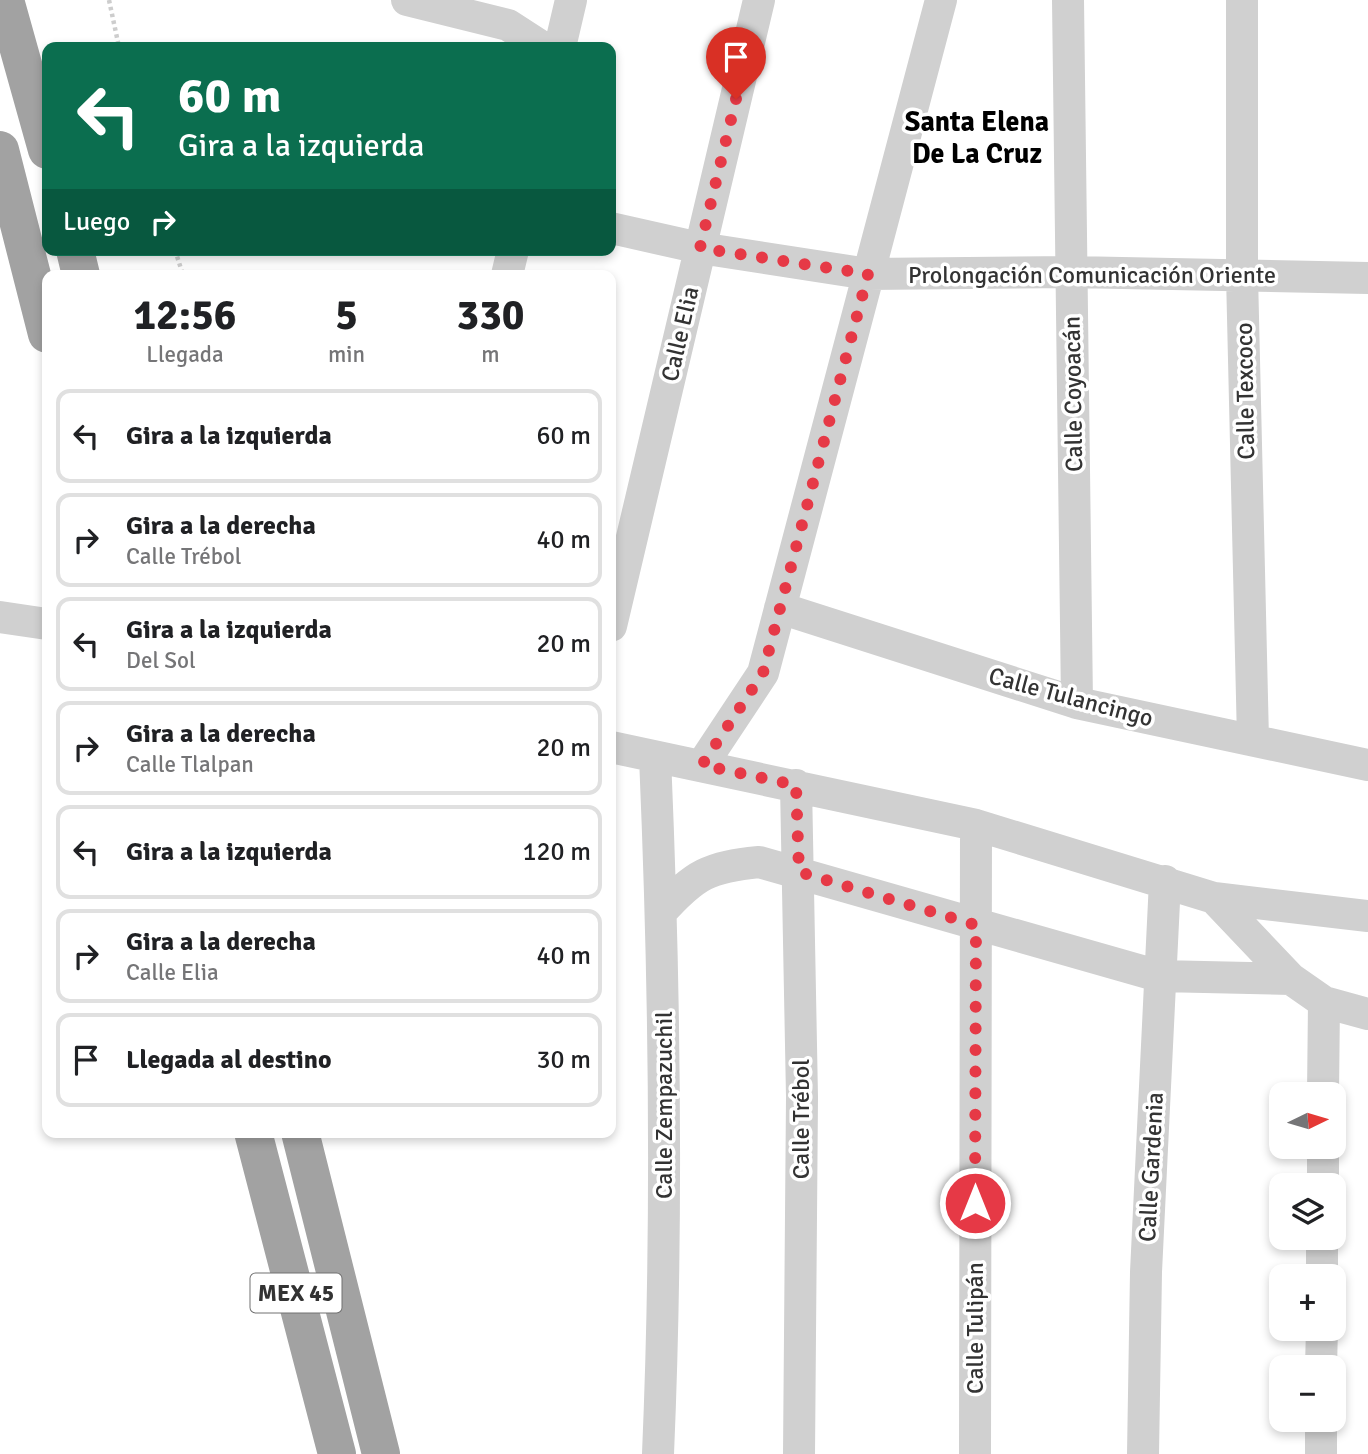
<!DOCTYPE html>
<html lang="es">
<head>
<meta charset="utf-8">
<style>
	:root { --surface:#fff; --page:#f2f2f2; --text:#202124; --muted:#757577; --line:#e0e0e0 }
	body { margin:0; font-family:Signika,sans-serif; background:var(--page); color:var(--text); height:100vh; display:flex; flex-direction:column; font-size:26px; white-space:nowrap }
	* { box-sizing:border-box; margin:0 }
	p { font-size:23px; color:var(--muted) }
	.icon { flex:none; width:38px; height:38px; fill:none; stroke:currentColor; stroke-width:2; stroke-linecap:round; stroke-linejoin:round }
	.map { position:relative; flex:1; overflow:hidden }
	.details { position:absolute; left:42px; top:270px; width:574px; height:868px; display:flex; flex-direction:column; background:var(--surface); border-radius:14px; box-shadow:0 4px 10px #0003 }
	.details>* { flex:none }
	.top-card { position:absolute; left:42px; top:42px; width:574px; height:214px; border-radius:14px; box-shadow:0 4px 10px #0003; background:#0b6e4f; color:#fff; overflow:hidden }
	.needle { width:46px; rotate:85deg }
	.fabs { position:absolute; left:1269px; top:1082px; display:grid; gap:14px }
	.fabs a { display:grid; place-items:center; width:77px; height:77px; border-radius:14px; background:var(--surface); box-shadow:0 4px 10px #0003; font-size:35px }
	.pin { position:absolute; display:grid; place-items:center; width:60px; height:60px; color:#fff; margin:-72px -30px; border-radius:50% 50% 50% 0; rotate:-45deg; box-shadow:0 0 7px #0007 }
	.pin .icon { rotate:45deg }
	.me { position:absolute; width:77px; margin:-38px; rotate:0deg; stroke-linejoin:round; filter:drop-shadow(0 0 5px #0008) }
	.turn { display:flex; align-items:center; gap:24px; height:147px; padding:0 21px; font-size:32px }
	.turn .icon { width:91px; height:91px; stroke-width:2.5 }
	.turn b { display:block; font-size:49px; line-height:60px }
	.then { display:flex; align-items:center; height:66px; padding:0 21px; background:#0003; gap:14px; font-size:26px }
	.eta { display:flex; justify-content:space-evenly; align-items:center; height:119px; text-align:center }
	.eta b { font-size:42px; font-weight:800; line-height:49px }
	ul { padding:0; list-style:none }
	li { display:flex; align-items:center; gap:21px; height:94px; margin:0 14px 10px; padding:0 7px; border:4px solid var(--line); border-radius:14px }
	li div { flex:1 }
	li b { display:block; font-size:26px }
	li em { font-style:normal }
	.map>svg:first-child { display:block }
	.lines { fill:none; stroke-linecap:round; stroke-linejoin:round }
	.path { stroke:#cdcdcd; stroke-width:4.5; stroke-dasharray:3.5 3.5; stroke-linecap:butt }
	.minor { stroke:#d0d0d0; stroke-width:32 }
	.trunk { stroke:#a2a2a2; stroke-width:38 }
	.route { stroke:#e63946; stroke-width:12; stroke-dasharray:0 21.6 }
	.labels { text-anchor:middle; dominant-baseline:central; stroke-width:7; stroke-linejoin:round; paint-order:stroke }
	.shield { fill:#fff; stroke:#707070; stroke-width:2 }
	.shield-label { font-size:23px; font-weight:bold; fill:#333 }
	.street-label { font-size:24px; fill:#333; stroke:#fff }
	.quarter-label { font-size:28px; font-weight:bold; fill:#000; stroke:#fff }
</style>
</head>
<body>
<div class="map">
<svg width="1368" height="1454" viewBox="0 0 1368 1454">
	<rect width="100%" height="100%" fill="#fff"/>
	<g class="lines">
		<!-- path -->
		<path class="path" d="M109,0L119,47
			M175,250L183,275"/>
		<!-- minor -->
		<path class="minor" d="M407,0L508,25L542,47
			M1068,0L1077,703
			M1242,0V275L1253,740
			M560,47L571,0
			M611,228L700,248L868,274L1072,272L1368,278
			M507,275L513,250
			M780,608L1077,703L1368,765
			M0,617L47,624
			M611,626L759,0
			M611,747L976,825L1214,898L1368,916
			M655,757C665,989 668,1221 658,1454
			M702,765L763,673L941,0
			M796,785L802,1097L799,1454
			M1214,898L1291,979L1324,1002L1368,1014
			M661,912C695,874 709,867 759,862L1159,976L1291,979
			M1323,1094L1324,1002
			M1323,1185V1146
			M1322,1276V1237
			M1321,1367L1322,1328
			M975,1454L976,825
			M1143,1454L1146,1272L1165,881
			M1321,1454V1419"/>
		<!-- trunk -->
		<path class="trunk" d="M5,0L47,150
			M0,150L47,334
			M75,250L81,275
			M253,1132L337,1454
			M300,1132L381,1454"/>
	</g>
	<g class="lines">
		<!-- route -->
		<path class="route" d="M736,99L700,248L868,274L763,673L702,765L796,785L799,872L976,925L975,1203"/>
	</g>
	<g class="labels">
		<!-- shield labels -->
		<rect class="shield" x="250.5" y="1273.5" width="91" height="39" rx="5"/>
		<g class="shield-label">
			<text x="296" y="1293">MEX 45</text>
		</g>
		<!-- street labels -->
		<g class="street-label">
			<text x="1092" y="275">Prolongación Comunicación Oriente</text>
			<text transform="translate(680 334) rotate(-77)">Calle Elia</text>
			<text transform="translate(1245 391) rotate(-91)">Calle Texcoco</text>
			<text transform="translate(1073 394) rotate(-91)">Calle Coyoacán</text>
			<text transform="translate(1071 697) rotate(15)">Calle Tulancingo</text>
			<text transform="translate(664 1105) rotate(-90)">Calle Zempazuchil</text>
			<text transform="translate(801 1119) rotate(-90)">Calle Trébol</text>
			<text transform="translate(1151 1167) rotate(-87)">Calle Gardenia</text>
			<text transform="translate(975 1328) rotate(-90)">Calle Tulipán</text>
		</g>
		<!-- quarter labels -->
		<g class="quarter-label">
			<text x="977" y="122">Santa Elena<tspan x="977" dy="32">De La Cruz</tspan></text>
		</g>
	</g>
</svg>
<div class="fabs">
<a><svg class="needle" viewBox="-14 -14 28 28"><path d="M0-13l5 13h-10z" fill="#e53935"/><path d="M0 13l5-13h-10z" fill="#757577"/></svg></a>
<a><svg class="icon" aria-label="layers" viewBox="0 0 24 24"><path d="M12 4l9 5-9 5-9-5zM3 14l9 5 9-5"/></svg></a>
<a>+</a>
<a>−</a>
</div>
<div class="pin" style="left:736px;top:99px;background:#d93025"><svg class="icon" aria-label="arrive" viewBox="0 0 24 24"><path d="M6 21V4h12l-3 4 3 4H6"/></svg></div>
<svg class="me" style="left:975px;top:1203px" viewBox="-20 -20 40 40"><circle r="17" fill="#e63946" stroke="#fff" stroke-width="3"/><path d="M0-11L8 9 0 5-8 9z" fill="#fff"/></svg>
<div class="top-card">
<div class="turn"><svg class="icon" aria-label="left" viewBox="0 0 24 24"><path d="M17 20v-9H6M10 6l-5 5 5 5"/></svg><div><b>60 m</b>Gira a la izquierda</div></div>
<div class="then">Luego<svg class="icon" aria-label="right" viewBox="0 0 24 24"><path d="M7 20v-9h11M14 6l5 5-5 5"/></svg></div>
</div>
<section class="details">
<div class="eta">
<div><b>12:56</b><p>Llegada</p></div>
<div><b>5</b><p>min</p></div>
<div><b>330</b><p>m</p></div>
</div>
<ul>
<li><svg class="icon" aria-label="left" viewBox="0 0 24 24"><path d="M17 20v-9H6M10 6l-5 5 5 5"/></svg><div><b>Gira a la izquierda</b></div><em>60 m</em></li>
<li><svg class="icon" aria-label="right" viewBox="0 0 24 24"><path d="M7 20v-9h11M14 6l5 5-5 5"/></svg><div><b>Gira a la derecha</b><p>Calle Trébol</p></div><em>40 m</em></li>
<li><svg class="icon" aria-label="left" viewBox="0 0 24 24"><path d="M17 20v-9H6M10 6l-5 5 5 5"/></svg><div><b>Gira a la izquierda</b><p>Del Sol</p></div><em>20 m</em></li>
<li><svg class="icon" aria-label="right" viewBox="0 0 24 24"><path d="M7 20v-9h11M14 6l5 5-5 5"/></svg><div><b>Gira a la derecha</b><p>Calle Tlalpan</p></div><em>20 m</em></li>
<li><svg class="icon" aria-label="left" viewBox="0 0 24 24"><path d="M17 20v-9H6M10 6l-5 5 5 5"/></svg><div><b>Gira a la izquierda</b></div><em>120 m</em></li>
<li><svg class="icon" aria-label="right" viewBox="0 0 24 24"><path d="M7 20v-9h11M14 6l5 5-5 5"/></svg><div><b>Gira a la derecha</b><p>Calle Elia</p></div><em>40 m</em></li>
<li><svg class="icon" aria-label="arrive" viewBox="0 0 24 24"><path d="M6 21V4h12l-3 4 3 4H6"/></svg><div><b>Llegada al destino</b></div><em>30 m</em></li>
</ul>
</section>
</div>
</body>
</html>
